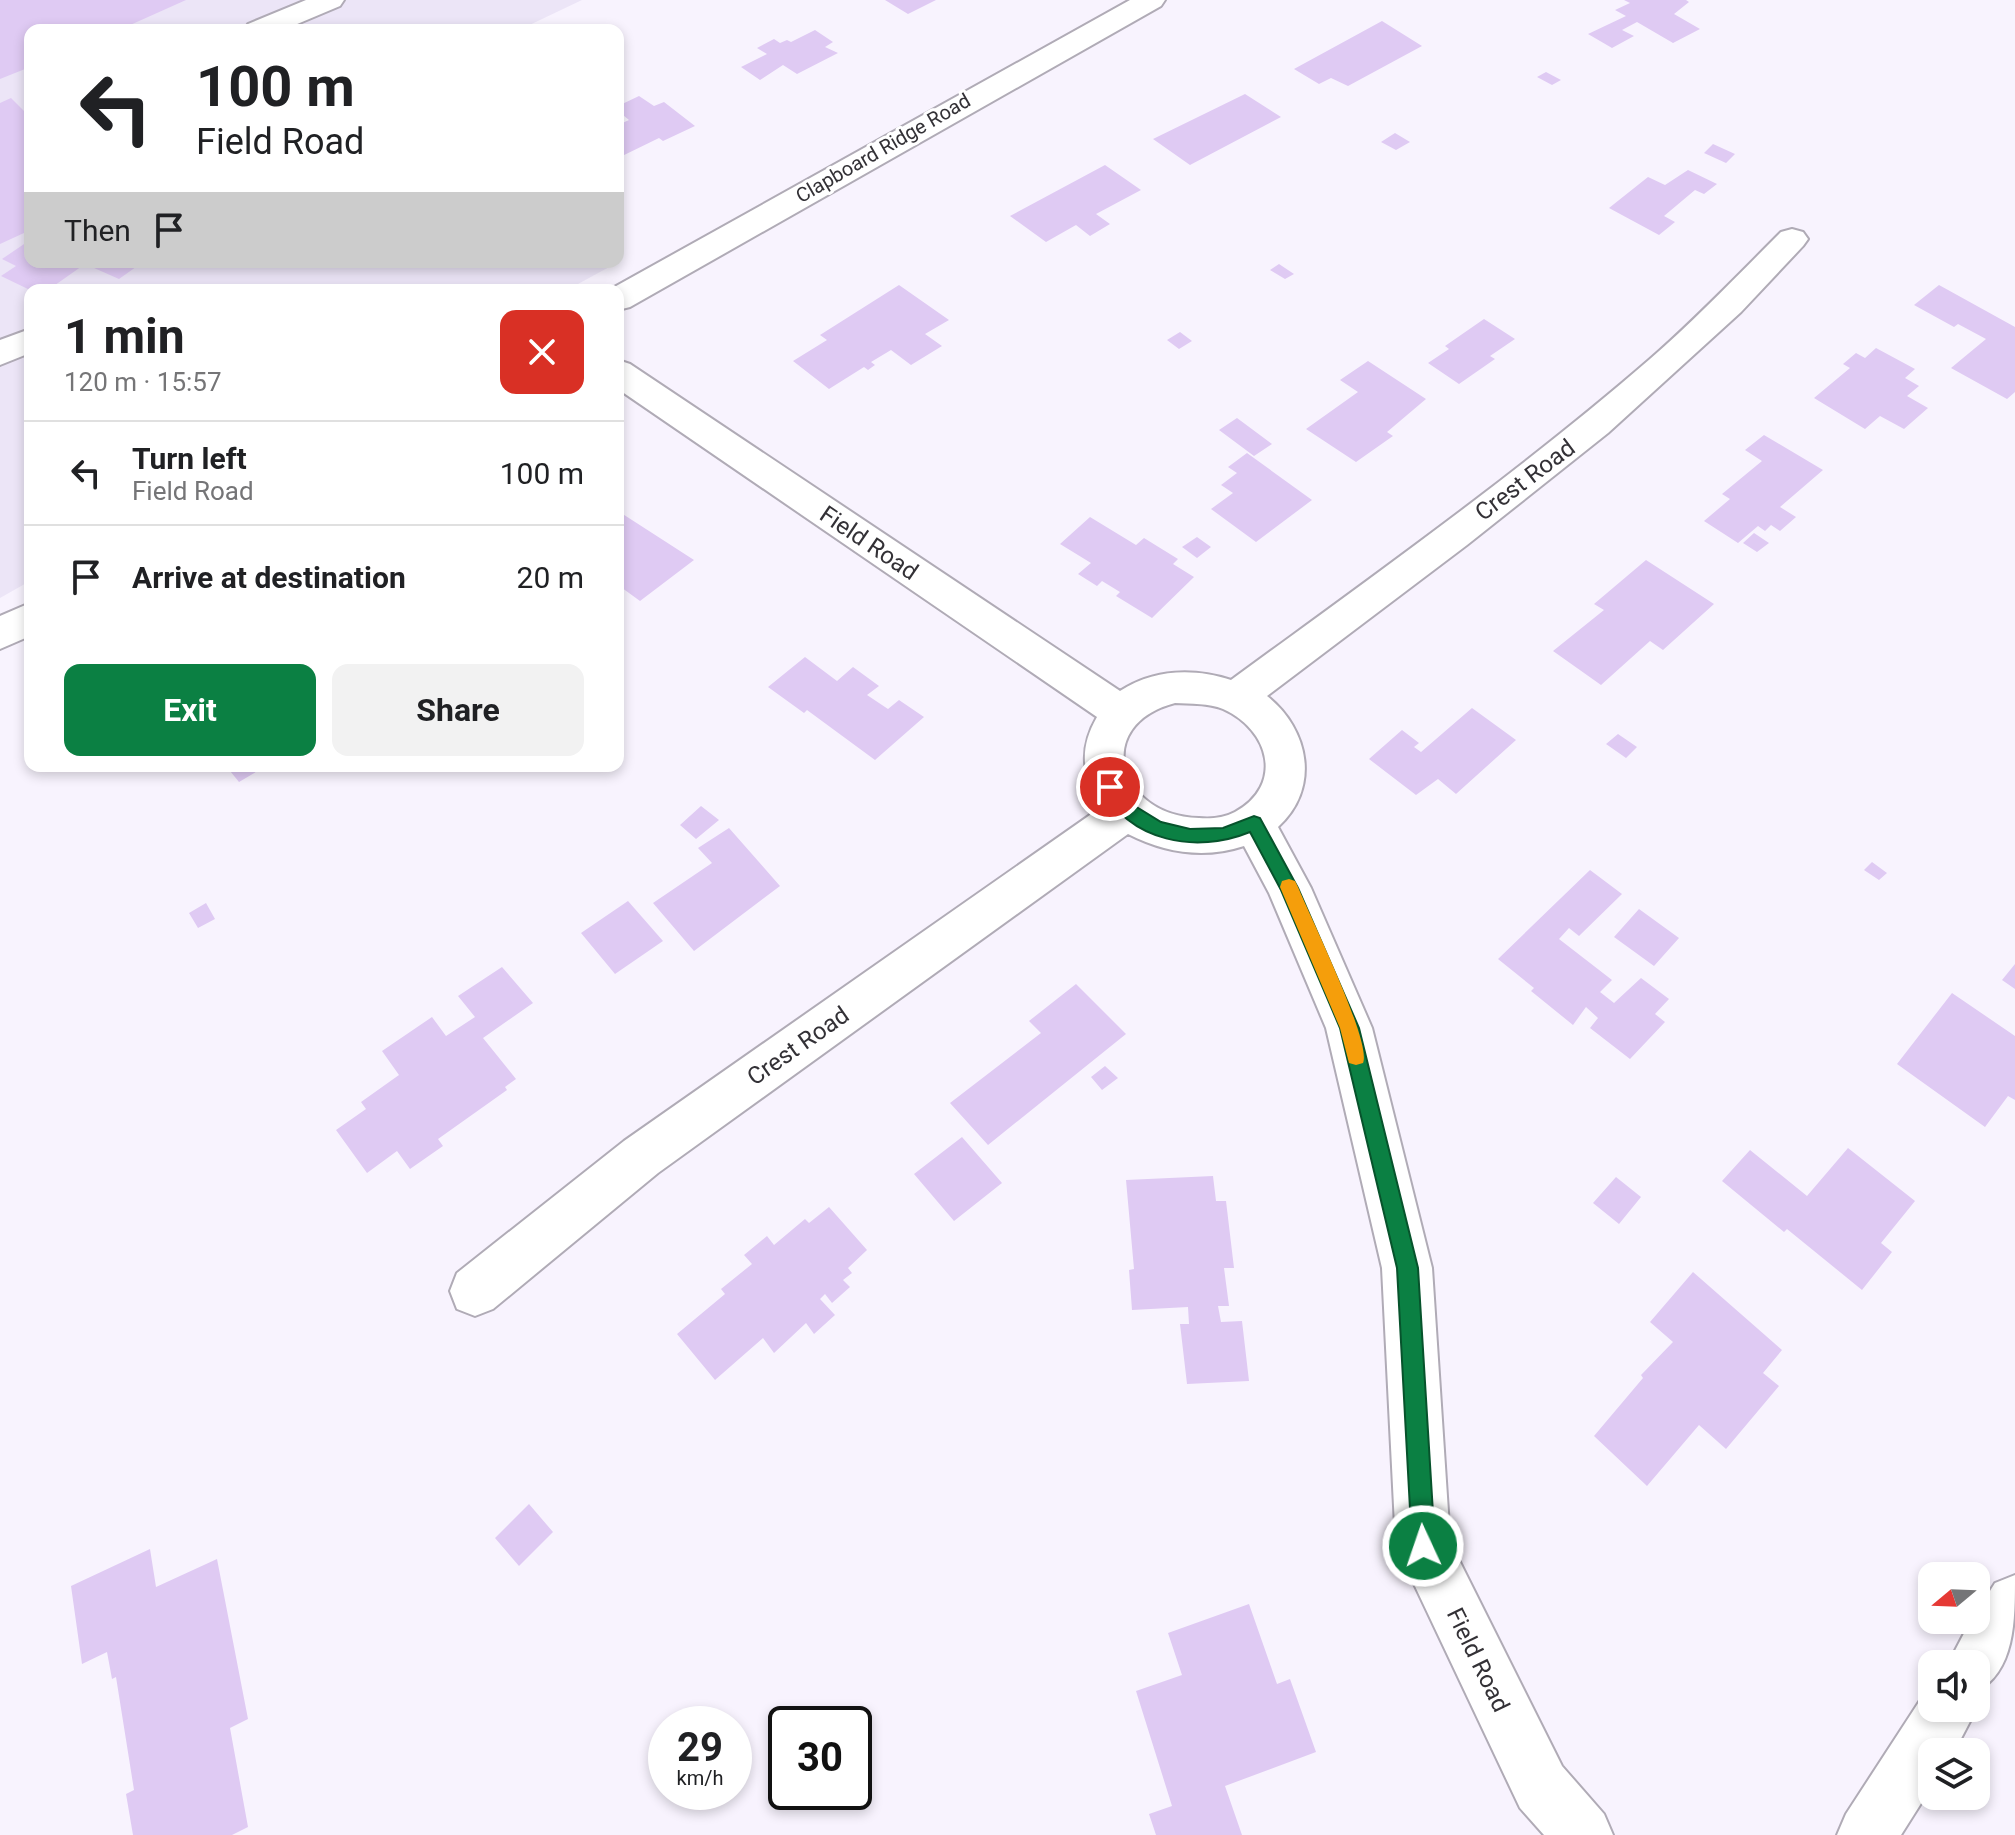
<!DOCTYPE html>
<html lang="en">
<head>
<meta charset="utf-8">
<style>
	:root { --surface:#fff; --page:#f2f2f2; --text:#202124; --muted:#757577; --line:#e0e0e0; --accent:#0b8043 }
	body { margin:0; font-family:Roboto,sans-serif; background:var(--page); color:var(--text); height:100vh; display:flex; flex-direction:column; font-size:30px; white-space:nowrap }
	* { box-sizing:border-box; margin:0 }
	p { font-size:26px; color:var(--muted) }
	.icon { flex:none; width:44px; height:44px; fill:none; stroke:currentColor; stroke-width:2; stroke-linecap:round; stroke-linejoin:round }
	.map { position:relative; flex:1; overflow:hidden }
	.side { position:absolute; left:24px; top:284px; width:600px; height:488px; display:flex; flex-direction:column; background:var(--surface); border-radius:16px; box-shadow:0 4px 12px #0003 }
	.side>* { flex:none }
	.guide { position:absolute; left:24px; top:24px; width:600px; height:244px; border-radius:16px; box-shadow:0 4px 12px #0003; background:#fff; color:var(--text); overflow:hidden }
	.needle { width:52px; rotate:251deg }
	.controls { position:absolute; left:1918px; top:1562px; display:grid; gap:16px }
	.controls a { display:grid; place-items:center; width:72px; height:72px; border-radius:16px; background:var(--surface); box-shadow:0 4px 12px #0003; font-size:40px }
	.speed { position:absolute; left:648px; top:1706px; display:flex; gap:16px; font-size:40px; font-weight:700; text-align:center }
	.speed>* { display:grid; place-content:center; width:104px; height:104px; border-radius:50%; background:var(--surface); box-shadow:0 4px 12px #0003; line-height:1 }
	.speed small { font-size:20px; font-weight:400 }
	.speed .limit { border:4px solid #111; border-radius:12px; background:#fff; color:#111 }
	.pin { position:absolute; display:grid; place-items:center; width:68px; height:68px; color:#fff; margin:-34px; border:4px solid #fff; border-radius:50%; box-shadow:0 2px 8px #0007 }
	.me { position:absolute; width:88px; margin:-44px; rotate:357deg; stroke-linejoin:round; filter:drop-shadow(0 0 6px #0008) }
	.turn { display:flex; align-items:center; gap:28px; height:168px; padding:0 40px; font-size:36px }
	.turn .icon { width:104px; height:104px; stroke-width:2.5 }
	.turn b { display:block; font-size:56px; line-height:68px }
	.then { display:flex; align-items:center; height:76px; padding:0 40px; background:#0003; gap:16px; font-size:30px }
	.round { display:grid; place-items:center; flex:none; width:84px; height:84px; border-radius:16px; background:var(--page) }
	.head { display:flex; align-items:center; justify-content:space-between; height:136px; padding:0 40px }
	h1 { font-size:48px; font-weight:700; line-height:60px }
	.primary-button { display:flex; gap:16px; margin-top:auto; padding:16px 40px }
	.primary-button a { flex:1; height:92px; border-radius:16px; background:var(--accent); color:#fff; font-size:32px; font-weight:700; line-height:92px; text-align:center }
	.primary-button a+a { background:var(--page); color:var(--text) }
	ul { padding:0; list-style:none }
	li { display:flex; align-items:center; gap:24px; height:104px; padding:0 40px; border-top:2px solid var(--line) }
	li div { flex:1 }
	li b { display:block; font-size:30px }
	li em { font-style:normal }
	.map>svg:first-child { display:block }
	.built { fill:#ece5f7 }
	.building { fill:#dfcaf3 }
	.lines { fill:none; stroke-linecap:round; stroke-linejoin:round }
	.minor-casing { stroke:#b0abb6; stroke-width:4 }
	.major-casing { stroke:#b0abb6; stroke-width:4 }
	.minor { fill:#fff; fill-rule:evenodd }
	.major { fill:#fff; fill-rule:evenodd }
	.route { fill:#0b8043; stroke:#07532c; stroke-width:2 }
	.slow { fill:#f59e0b }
	.labels { text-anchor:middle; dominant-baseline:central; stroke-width:6; stroke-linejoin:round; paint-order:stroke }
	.far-street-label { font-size:20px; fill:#333136; stroke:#fff }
	.street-label { font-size:24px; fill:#333136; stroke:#fff }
</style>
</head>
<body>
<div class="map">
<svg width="2015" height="1835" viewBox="0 0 2015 1835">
	<rect width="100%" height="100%" fill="#f8f3fe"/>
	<!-- built -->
	<path class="built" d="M0,0H582L519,30H30V262H606L611,266L567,290H30V581L0,598Z"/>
	<!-- building -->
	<path class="building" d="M0,0H186L119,30H30V67L0,79Z
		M885,0H936L908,14Z
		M1624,0H1686L1689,2L1674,14L1700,29L1673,43L1637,22L1622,30L1634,36L1612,48L1588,34L1626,16L1615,10L1630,3Z
		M1382,21L1422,46L1348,86L1331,78L1319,84L1294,69Z
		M815,30L833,42L825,47L838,53L797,74L783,65L760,80L741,67L767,54L757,48L774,39L780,43L787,40L791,42Z
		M1546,72L1561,80L1552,85L1537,77Z
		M1245,94L1281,117L1190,165L1153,139Z
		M639,96L654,106L664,102L695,126L663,141L659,138L618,158V125L629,120L618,111V106Z
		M11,98L30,117V239L24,233L0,244V103Z
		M1395,133L1410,142L1396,150L1381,142Z
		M1713,144L1735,154L1726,163L1704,153Z
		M1105,165L1141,190L1096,214L1110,224L1090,236L1076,225L1046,242L1010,216Z
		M1688,170L1717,184L1704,194L1695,190L1664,216L1675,222L1659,235L1609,208L1648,177L1665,185Z
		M30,240V262H143L119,279L85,264L48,290H30L1,276L16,266L2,259Z
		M1279,264L1294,274L1285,279L1270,270Z
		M899,285L949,320L925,334L942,346L911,365L891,350L871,362L875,365L868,370L864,367L829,389L793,361L827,340L820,335Z
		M1939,285L2015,327V392L2007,399L1951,368L1986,339L1958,324L1954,327L1914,305Z
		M1484,319L1515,339L1490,356L1495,359L1459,384L1428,363L1449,349L1445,346Z
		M1180,332L1192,341L1179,349L1167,340Z
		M1876,348L1915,369L1905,378L1919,386L1907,396L1928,408L1904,429L1880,416L1865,429L1814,398L1850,368L1843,364L1856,353L1865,358Z
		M1368,361L1426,399L1387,432L1393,436L1356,462L1306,429L1358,392L1340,380Z
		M1237,418L1272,444L1254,456L1219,430Z
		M1764,435L1823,470L1780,507L1796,517L1780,531L1771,525L1765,531L1758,526L1738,543L1704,521L1730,499L1722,494L1762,461L1745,450Z
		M1247,453L1312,500L1256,542L1211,509L1233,493L1221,485L1237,473L1228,467Z
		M618,511L694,560L640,601L618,585Z
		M1090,517L1136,545L1144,538L1178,559L1173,564L1194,577L1152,618L1116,596L1120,592L1102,581L1097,586L1078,574L1091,563L1060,544Z
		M1754,533L1769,543L1757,552L1743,543Z
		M1197,537L1211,547L1197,558L1182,547Z
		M1646,560L1714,604L1663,650L1650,641L1601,685L1553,651L1604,610L1594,604Z
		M805,657L837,681L853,667L879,686L867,695L888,709L899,700L924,717L875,760L807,710L804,713L768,687Z
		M1472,708L1516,740L1456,794L1438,779L1416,795L1369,759L1402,730L1419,743L1414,747L1421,752Z
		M1618,734L1637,747L1626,758L1606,744Z
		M226,766H266L239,782Z
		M701,806L719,820L696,839L680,825Z
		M729,828L780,886L694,951L653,903L712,863L698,848Z
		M1872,862L1887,873L1879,880L1864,870Z
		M1590,870L1622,894L1579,936L1569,928L1559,939L1612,980L1600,992L1614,1003L1641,978L1669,999L1655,1014L1665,1022L1630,1059L1590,1028L1598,1018L1586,1007L1573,1025L1531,991L1534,988L1498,959Z
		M628,901L663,941L615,974L581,933Z
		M206,903L215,919L198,928L189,913Z
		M1639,909L1679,938L1654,966L1614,937Z
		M2015,964V989L2002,980Z
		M502,967L533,1003L483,1038L516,1079L505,1087L507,1090L438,1139L443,1146L410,1169L397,1151L367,1173L336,1130L366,1109L361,1102L399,1075L382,1051L432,1017L446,1036L475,1017L458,996Z
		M1076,984L1126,1034L988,1145L950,1103L1041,1033L1029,1021Z
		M1952,993L2015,1036V1100L2008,1096L1985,1127L1897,1064Z
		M1105,1066L1118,1078L1102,1090L1091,1077Z
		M962,1137L1002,1183L954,1221L914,1174Z
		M1848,1148L1915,1201L1881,1243L1892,1252L1862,1290L1787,1229L1784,1232L1722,1181L1750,1150L1807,1196Z
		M1213,1176L1216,1201H1226L1234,1268H1224L1229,1306H1218L1221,1322L1242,1321L1249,1381L1187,1384L1180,1324H1189L1188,1307L1132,1310L1129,1270L1134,1269L1126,1180Z
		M1616,1177L1641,1197L1619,1224L1593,1203Z
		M829,1207L867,1250L848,1268L852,1273L843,1280L850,1287L832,1303L825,1294L820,1299L835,1315L814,1334L806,1323L774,1353L763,1338L715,1380L677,1334L725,1294L721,1289L752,1264L744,1255L767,1236L774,1245L805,1219L809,1223Z
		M1693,1272L1782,1350L1763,1373L1779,1386L1726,1449L1699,1425L1647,1486L1594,1436L1643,1378L1641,1375L1673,1342L1650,1322Z
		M529,1504L553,1532L519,1566L495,1538Z
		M150,1549L156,1587L217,1559L248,1719L230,1728L248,1827L232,1835H133L126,1794L134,1790L116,1677L112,1679L107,1652L82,1664L71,1586Z
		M1249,1604L1277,1684L1290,1679L1316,1752L1225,1786L1242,1835H1156L1149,1814L1172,1806L1136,1691L1182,1675L1168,1633Z"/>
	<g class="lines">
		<!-- minor casing -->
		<g class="minor-casing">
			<path id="minor" d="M306,0H344L340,6L283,30H244L248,24Z
				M1792,229L1803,232L1808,239L1803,246L1741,312L1608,433L1467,545L1267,696C1310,730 1320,789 1278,827L1311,888L1372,1028L1432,1268L1450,1542L1562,1766L1604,1814L1613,1835H1544L1520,1808L1396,1546L1382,1268L1326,1028L1269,893L1244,846C1205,859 1165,853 1128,834L658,1173L493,1309L475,1316L457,1309L450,1291L457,1273L624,1141L1100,808C1083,775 1078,750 1097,717L618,389V360L630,364L1120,691C1154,669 1194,668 1231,680C1373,576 1517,474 1650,359C1696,319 1738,275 1781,232ZM1175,703C1191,704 1209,703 1223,709C1270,730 1284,785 1235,812C1224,818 1210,819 1199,818C1118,816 1091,725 1175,703Z
				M30,329V353L0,365V340Z
				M2015,1575C2015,1622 2015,1671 1976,1692V1664H1948L1971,1620H1976V1613L1995,1583Z
				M1932,1686V1708H1977L1954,1752H1932V1786L1901,1835H1837L1846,1814L1928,1688Z"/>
		</g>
		<!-- major casing -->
		<g class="major-casing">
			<path id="major" d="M1130,0H1165L1161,6L630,307L618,310V290H609Z
				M30,603V636L0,649V616Z"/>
		</g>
		<!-- minor -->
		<use href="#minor" class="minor"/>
		<!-- major -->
		<use href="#major" class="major"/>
	</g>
	<!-- route -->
	<path class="route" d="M1110,780L1116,782L1135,806L1161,822L1190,829L1223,828L1254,816L1260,818L1298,888L1359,1028L1418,1268L1435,1546L1431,1554L1423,1558L1415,1554L1412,1546L1397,1268L1340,1028L1281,890L1250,832C1196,854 1130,842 1101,787L1104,782Z"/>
	<!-- slow -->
	<path class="slow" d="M1289,879L1295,881L1298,887C1309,914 1372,1042 1363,1063L1356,1065L1349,1063L1340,1028L1280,887L1282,881Z"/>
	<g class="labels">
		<!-- far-street labels -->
		<g class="far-street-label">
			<text transform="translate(883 148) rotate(-30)">Clapboard Ridge Road</text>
		</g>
		<!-- street labels -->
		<g class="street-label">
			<text transform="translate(1525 480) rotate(-37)">Crest Road</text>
			<text transform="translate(869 543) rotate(34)">Field Road</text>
			<text transform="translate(798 1046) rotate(-35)">Crest Road</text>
			<text transform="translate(1478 1660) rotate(64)">Field Road</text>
		</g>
	</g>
</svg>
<div class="controls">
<a><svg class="needle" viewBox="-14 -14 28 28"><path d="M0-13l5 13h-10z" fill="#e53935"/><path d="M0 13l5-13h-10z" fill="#757577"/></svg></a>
<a><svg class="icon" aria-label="sound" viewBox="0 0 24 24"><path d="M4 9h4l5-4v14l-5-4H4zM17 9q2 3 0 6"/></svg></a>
<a><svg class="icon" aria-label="layers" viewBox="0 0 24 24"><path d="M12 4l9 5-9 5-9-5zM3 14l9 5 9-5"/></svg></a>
</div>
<div class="speed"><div>29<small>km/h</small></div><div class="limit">30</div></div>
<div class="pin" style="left:1110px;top:787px;background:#d93025"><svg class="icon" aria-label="arrive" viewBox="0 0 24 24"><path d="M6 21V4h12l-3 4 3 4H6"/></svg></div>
<svg class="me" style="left:1423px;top:1546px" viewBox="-20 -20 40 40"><circle r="17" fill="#0b8043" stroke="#fff" stroke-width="3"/><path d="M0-11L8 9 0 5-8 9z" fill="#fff"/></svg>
<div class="guide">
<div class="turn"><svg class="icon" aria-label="left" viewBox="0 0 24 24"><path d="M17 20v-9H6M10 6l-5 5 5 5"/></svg><div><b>100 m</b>Field Road</div></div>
<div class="then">Then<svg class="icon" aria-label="arrive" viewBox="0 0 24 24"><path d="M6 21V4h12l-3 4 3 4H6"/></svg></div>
</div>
<section class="side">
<div class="head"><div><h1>1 min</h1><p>120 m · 15:57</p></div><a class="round" style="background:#d93025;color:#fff"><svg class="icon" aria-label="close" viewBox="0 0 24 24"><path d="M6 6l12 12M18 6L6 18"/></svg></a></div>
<ul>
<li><svg class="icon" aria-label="left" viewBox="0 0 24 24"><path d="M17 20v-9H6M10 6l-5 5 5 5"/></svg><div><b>Turn left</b><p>Field Road</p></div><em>100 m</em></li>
<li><svg class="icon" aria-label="arrive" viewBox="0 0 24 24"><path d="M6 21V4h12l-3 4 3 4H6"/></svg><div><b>Arrive at destination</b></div><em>20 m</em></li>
</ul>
<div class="primary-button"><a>Exit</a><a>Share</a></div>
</section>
</div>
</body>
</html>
